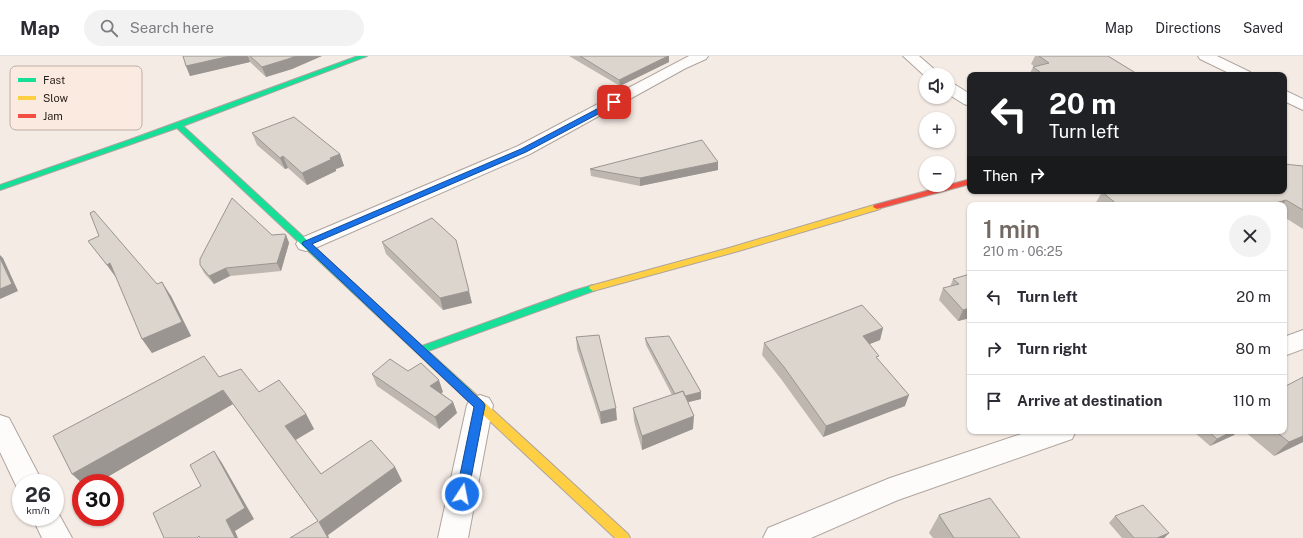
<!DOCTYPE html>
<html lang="en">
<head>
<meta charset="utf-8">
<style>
	:root { --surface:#fff; --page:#f2f2f3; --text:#2b2b33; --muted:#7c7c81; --line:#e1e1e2; --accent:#736862 }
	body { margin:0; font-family:"Public Sans",sans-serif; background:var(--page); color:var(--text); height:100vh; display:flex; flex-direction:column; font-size:15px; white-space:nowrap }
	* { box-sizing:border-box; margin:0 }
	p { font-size:13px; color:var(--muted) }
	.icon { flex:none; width:22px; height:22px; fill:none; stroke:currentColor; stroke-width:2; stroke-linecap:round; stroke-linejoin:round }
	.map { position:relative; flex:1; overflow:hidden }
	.sheet { position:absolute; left:967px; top:146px; width:320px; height:232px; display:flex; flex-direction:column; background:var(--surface); border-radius:8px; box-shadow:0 1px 3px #0004 }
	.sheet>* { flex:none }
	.guide { position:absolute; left:967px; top:16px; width:320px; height:122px; border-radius:8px; box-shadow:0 1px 3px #0004; background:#202124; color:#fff; overflow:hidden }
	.fabs { position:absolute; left:919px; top:12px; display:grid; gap:8px }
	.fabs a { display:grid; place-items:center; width:36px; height:36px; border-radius:50%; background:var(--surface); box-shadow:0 1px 3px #0004; font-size:20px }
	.speed { position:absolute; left:12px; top:418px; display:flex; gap:8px; font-size:20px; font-weight:700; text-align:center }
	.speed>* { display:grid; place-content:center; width:52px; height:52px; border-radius:50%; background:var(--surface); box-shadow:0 1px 3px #0004; line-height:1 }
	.speed small { font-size:10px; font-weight:400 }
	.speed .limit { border:6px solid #d22; background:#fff; color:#111 }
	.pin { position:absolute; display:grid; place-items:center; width:34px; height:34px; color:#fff; margin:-17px; border-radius:8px; box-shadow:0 2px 6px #0006 }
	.me { position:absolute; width:44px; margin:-22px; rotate:11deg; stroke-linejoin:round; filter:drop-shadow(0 0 3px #0008) }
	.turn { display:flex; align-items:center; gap:14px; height:84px; padding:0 16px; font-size:18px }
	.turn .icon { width:52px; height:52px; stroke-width:2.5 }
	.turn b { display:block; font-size:28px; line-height:34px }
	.then { display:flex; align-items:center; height:38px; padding:0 16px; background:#0003; gap:8px; font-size:15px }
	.round { display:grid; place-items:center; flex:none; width:42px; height:42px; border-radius:21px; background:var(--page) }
	.overview { display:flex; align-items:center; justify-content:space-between; height:68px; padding:0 16px }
	h1 { font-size:24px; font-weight:600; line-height:30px; color:var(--accent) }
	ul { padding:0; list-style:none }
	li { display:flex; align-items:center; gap:12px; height:52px; padding:0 16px; border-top:1px solid var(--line) }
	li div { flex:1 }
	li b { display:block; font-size:15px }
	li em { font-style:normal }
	header { display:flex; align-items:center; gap:24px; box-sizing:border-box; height:56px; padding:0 20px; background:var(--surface); border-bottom:1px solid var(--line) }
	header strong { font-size:19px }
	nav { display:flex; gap:22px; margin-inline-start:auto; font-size:14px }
	.search { width:280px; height:36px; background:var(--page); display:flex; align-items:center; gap:10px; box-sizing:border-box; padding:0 14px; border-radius:22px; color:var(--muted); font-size:15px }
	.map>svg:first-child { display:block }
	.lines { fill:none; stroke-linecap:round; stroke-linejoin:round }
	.street-casing { stroke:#aea49e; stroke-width:2 }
	.fast-casing { stroke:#aea49e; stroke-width:2 }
	.slow-casing { stroke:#aea49e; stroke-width:2 }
	.jam-casing { stroke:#aea49e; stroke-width:2 }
	.street { fill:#fefcfb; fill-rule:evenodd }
	.fast { fill:#16e098; fill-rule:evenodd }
	.slow { fill:#ffcf43; fill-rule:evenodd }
	.jam { fill:#f24e42; fill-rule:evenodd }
	.wall { fill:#bdb7b0 }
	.shaded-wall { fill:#9a9590 }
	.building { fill:#dcd5cd; stroke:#9a9590 }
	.route { fill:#1a73e8; stroke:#114b97 }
	.key { fill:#fbeadf; stroke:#bdaea4; stroke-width:1 }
	.key-label { font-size:11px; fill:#2d221c }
</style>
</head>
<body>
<header>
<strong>Map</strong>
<div class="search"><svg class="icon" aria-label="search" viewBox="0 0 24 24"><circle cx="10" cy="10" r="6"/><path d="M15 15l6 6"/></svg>Search here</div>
<nav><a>Map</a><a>Directions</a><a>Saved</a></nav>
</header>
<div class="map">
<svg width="1303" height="482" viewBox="0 0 1303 482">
	<rect width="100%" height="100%" fill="#f5ebe5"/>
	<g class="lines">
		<!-- street casing -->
		<g class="street-casing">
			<path id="street" d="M689,0H708L706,3L686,12L530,98L313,193L306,195L299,193L296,188L299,183L518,90Z
				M903,0H919L941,19H926V21Z
				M1198,0H1217L1250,16L1253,19H1233L1200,3Z
				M948,26L954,28L970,38V50L964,48L948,38Z
				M1284,34L1303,43V54L1284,45Z
				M1303,274V293L1284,300V281Z
				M480,339L489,342L493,349L468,482H438L467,349L471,342Z
				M0,359L9,362L43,427H21V436H19L0,396Z
				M1030,375H1076L1072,383L898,444L811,482H763L768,472L890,422Z
				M55,451L72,482H42L32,461H55Z"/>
		</g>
		<!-- fast casing -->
		<g class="fast-casing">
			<path id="fast" d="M358,0H367L183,70L422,290L573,235L593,229L596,230L597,232L596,234L428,295L471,334L472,337L471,340L467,341L463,340L177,72L0,134V129L129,84Z"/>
		</g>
		<!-- slow casing -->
		<g class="slow-casing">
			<path id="slow" d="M874,149H877L881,151L880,153L735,196L593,235L589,232L590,230L729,192Z
				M467,333L471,334L628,478L630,482H615L463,340L462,337L463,334Z"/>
		</g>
		<!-- jam casing -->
		<g class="jam-casing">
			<path id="jam" d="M967,124H970V128L877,153L873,151L874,149Z"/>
		</g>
		<!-- street -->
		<use href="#street" class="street"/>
		<!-- fast -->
		<use href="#fast" class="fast"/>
		<!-- slow -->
		<use href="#slow" class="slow"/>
		<!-- jam -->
		<use href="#jam" class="jam"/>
	</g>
	<!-- wall -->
	<path class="wall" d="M183,0H322L292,13L266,21L250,6L190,20L186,10Z
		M569,0H669V6L620,30Z
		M1035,0H1108L1139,19H1029L1033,11H1035L1031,8Z
		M252,77L340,98L344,110L336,113V115L307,129L288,112L285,113L257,89Z
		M1303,110V173L1284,161V149H1096L1095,148L1102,136Z
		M590,113L718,114L640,130L591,120Z
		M272,179H286L289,187L281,215L230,220L214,228L204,217L200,209Z
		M88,185L157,228L171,240L191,280L152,297L142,283L117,222L98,198Z
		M382,186L472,247L443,254L386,198Z
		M970,218V262L958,265L939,244L943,232L950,231L953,223Z
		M883,272L880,284L869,288L905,350L823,381L781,323L762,299L764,287Z
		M576,281L617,364L601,368L577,293Z
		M645,282L701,336V343L688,346L693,373L642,394L634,365L633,352L672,339L646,289Z
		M408,315L443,336L441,337L453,346L457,357L439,373L377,330L372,318Z
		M219,321L259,336L306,358L314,373L295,384L321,418L395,411L402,425L328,479L233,348L97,427H82L72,418Z
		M1303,321V386L1274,400L1244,375H1284Z
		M1193,375H1237L1234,379L1210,390Z
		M939,459L1020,482H933L929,477Z
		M1115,460L1169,477L1164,482H1122L1109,467Z"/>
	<!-- shaded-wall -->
	<path class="shaded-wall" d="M230,0H248L250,6L190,20L186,10Z
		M296,0H322L292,13L266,21L262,11Z
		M668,0H669V6L620,30L619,24Z
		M340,98L344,110L336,113V115L307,129L302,117L330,102Z
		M283,100L288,112L285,113L280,102Z
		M718,106V114L640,130V122Z
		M1286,144L1282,149H1268Z
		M286,179L289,187L281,215L277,207Z
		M0,199L3,202L18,235L0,243Z
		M110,207L117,223L107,209Z
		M226,212L230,220L214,228L209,220Z
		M162,226L171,240L191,280L152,297L142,283Z
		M469,235L472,247L443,254L440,242Z
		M970,252V262L958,265L963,254Z
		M883,272L880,284L860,292L863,280Z
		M439,324L443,336L434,342L430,330Z
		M223,334L233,348L97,427H82L72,418Z
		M701,336V343L677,349L678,342Z
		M909,339L905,350L823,381L826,370Z
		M453,346L457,357L439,373L435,361Z
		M616,352L617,364L601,368L600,356Z
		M306,358L314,373L294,385L285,370Z
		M694,360L693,373L642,394V380Z
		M1233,375H1237L1234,379L1210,390L1217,383Z
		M1303,380V386L1274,400L1289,386Z
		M214,395L222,407L254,463L235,475L238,482H235L226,464Z
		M395,411L402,425L328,479L329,482H328L319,466Z
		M1169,477L1164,482H1157Z"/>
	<!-- building -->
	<path class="building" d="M183,0H230L186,10Z
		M250,0H296L288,3L262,11Z
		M580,0H668L619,24Z
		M1039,0H1108L1139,19H1044L1033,11L1049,7Z
		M294,61L340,98L330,102L332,103L302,117L283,100L280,102L252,77Z
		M702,84L718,106L640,122L590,113Z
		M1284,108L1303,110V154L1286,144L1268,149H1118L1102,136L1107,135H1284Z
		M232,142L272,179L284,178L286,179L277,207L226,212L209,220L200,209V203Z
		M94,155L157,228L162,226L182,266L142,283L110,207L107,209L88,185L99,180L90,157Z
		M432,162L456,184L469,235L440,242L382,186Z
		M0,202L12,228L0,233Z
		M970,218V252L963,254L943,232L959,228L953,223Z
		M862,249L883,272L863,280L879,300L876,301L909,339L826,370L784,311L764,287Z
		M599,279L616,352L600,356L576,281Z
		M669,280L701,336L685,340L683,335L675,338L645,282Z
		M204,300L219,321L241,313L259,336L279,324L306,358L285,370L321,418L371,384L395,411L319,466L328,482H290L318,465L223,334L72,418L53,380Z
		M390,303L408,315L421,307L439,324L430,330L453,346L435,361L372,318Z
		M1303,321V380L1289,386L1275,375H1284V331Z
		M683,335L694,360L642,380L633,352Z
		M1208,375H1233L1217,383Z
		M214,395L245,452L226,464L235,482H200L199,480L197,482H164L153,457L201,430L190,409Z
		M990,442L1020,482H954L939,459Z
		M1143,449L1169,477L1157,482H1134L1115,460Z"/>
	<!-- route -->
	<path class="route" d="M614,44L618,46L617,48L526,96L312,188L483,346L485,349L468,438L466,441L462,443L458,441L456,438L474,351L302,188L303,186L521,93Z"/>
	<!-- legend -->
	<rect x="10" y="10" width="132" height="64" rx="6" class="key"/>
	<rect x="18" y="22" width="18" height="4" fill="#16e098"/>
	<rect x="18" y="40" width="18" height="4" fill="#ffcf43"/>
	<rect x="18" y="58" width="18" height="4" fill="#f24e42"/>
	<g class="key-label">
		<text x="43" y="28">Fast</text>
		<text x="43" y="46">Slow</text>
		<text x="43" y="64">Jam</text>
	</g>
</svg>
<div class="fabs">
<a><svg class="icon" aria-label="sound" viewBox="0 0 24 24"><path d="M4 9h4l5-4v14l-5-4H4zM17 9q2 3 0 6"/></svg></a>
<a>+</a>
<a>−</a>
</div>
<div class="speed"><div>26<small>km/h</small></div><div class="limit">30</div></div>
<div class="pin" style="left:614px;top:46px;background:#d93025"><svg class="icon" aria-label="arrive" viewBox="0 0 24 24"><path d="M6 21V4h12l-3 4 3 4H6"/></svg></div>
<svg class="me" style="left:462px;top:438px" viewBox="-20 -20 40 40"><circle r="17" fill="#1a73e8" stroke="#fff" stroke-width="3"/><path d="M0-11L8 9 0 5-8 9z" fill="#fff"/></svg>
<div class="guide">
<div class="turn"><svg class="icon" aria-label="left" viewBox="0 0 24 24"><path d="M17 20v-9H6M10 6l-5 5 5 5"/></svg><div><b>20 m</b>Turn left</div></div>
<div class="then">Then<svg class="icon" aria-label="right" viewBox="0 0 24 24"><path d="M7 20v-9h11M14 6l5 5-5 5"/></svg></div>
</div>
<section class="sheet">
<div class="overview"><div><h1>1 min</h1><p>210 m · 06:25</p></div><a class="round"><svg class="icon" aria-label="close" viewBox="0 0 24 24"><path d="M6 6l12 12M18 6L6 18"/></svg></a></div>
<ul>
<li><svg class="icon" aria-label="left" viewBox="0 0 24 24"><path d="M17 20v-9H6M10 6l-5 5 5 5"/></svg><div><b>Turn left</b></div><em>20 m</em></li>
<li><svg class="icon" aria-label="right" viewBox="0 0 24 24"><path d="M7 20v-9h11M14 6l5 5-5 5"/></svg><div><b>Turn right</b></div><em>80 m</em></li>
<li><svg class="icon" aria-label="arrive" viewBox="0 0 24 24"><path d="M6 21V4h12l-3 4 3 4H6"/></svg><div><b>Arrive at destination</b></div><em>110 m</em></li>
</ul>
</section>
</div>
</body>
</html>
